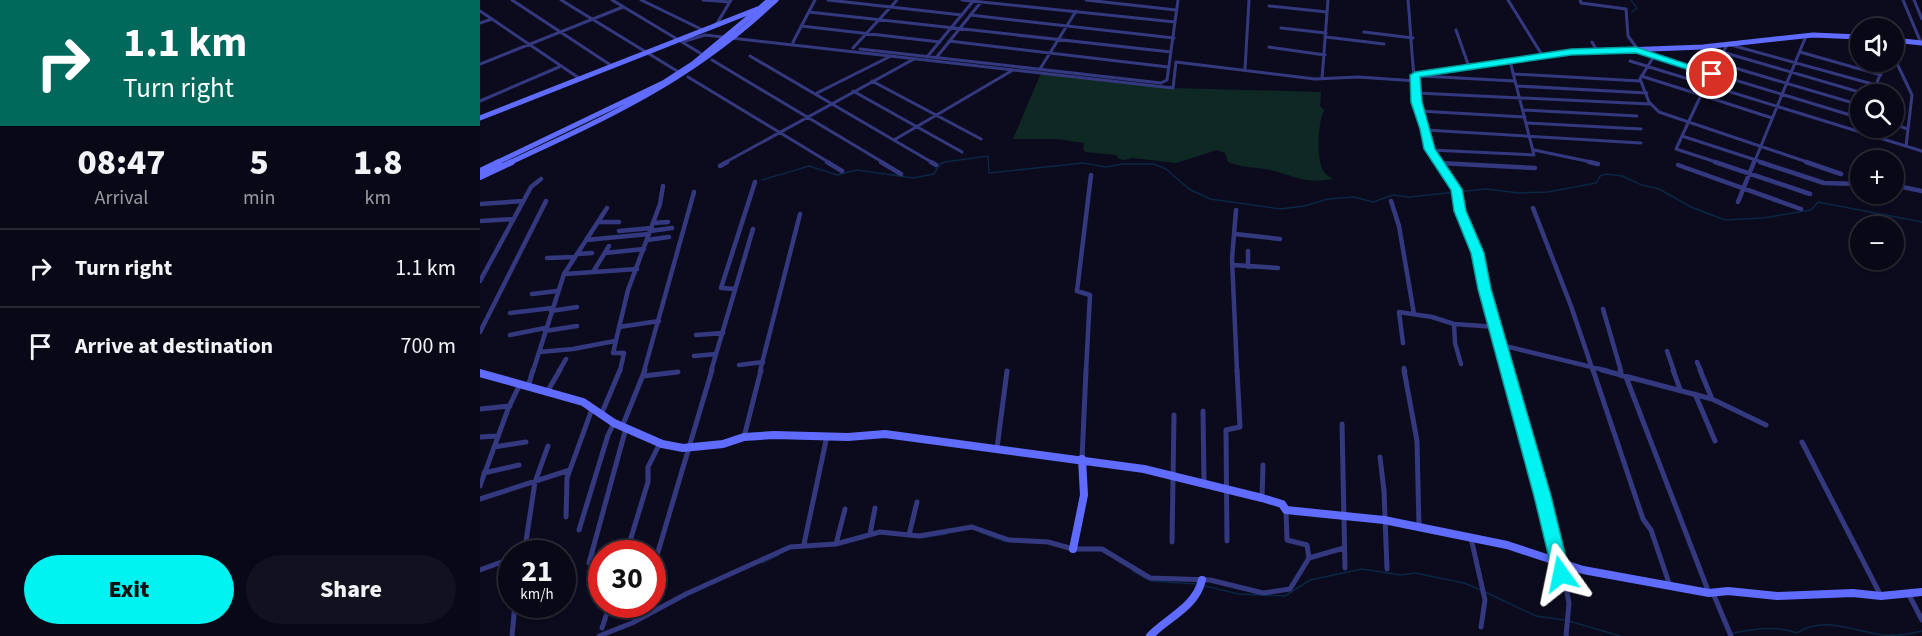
<!DOCTYPE html>
<html lang="en">
<head>
<meta charset="utf-8">
<style>
	:root { --surface:#090816; --page:#12111f; --text:#f1f3f6; --muted:#999aa1; --line:#292935; --accent:#00f3f1 }
	body { margin:0; font-family:"Source Sans 3",sans-serif; background:var(--page); color:var(--text); height:100vh; display:flex; flex-direction:column; font-size:22px; white-space:nowrap }
	* { box-sizing:border-box; margin:0 }
	p { font-size:20px; color:var(--muted) }
	.icon { flex:none; width:33px; height:33px; fill:none; stroke:currentColor; stroke-width:2; stroke-linecap:round; stroke-linejoin:round }
	.map { position:relative; flex:1; overflow:hidden }
	.panel { display:flex; flex-direction:column; background:var(--surface); width:480px }
	.panel>* { flex:none }
	.banner { background:#00695c; color:#fff; overflow:hidden }
	.fabs { position:absolute; left:1370px; top:18px; display:grid; gap:12px }
	.fabs a { display:grid; place-items:center; width:54px; height:54px; border-radius:50%; background:var(--surface); box-shadow:0 2px 4px #0004,0 0 0 2px var(--line); font-size:30px }
	.speed { position:absolute; left:18px; top:540px; display:flex; gap:12px; font-size:30px; font-weight:700; text-align:center }
	.speed>* { display:grid; place-content:center; width:78px; height:78px; border-radius:50%; background:var(--surface); box-shadow:0 2px 4px #0004,0 0 0 2px var(--line); line-height:1 }
	.speed small { font-size:15px; font-weight:400 }
	.speed .limit { border:9px solid #d22; background:#fff; color:#111 }
	.pin { position:absolute; display:grid; place-items:center; width:51px; height:51px; color:#fff; margin:-26px; border:3px solid #fff; border-radius:50%; box-shadow:0 2px 6px #0007 }
	.me { position:absolute; width:66px; margin:-33px; rotate:348deg; stroke-linejoin:round; filter:drop-shadow(0 0 4px #0008) }
	.turn { display:flex; align-items:center; gap:21px; height:126px; padding:0 24px; font-size:27px }
	.turn .icon { width:78px; height:78px; stroke-width:2.5 }
	.turn b { display:block; font-size:42px; line-height:51px }
	.eta { display:flex; justify-content:space-evenly; align-items:center; height:102px; text-align:center }
	.eta b { font-size:36px; font-weight:800; line-height:42px }
	.primary-button { display:flex; gap:12px; margin-top:auto; padding:12px 24px }
	.primary-button a { flex:1; height:69px; border-radius:36px; background:var(--accent); color:#111; font-size:24px; font-weight:800; line-height:69px; text-align:center }
	.primary-button a+a { background:var(--page); color:var(--text) }
	ul { padding:0; list-style:none }
	li { display:flex; align-items:center; gap:18px; height:78px; padding:0 24px; border-top:2px solid var(--line) }
	li div { flex:1 }
	li b { display:block; font-size:22px }
	li em { font-style:normal }
	main { display:flex; flex:1; min-height:0 }
	.map>svg:first-child { display:block }
	.green { fill:#0e2824 }
	.lines { fill:none; stroke-linecap:round; stroke-linejoin:round }
	.stream { stroke:#0a2743; stroke-width:1.5 }
	.street-far2 { stroke:#34397f; stroke-width:3 }
	.street-far1 { stroke:#34397f; stroke-width:4.5 }
	.street { stroke:#34397f; stroke-width:5 }
	.secondary-far2 { stroke:#5f6cff; stroke-width:5 }
	.secondary-far1 { stroke:#5f6cff; stroke-width:6 }
	.secondary { stroke:#5f6cff; stroke-width:8 }
	.route { fill:#00f3f1; stroke:#009e9d; stroke-width:1.5 }
</style>
</head>
<body>
<main>
<section class="panel">
<div class="banner">
<div class="turn"><svg class="icon" aria-label="right" viewBox="0 0 24 24"><path d="M7 20v-9h11M14 6l5 5-5 5"/></svg><div><b>1.1 km</b>Turn right</div></div>
</div>
<div class="eta">
<div><b>08:47</b><p>Arrival</p></div>
<div><b>5</b><p>min</p></div>
<div><b>1.8</b><p>km</p></div>
</div>
<ul>
<li><svg class="icon" aria-label="right" viewBox="0 0 24 24"><path d="M7 20v-9h11M14 6l5 5-5 5"/></svg><div><b>Turn right</b></div><em>1.1 km</em></li>
<li><svg class="icon" aria-label="arrive" viewBox="0 0 24 24"><path d="M6 21V4h12l-3 4 3 4H6"/></svg><div><b>Arrive at destination</b></div><em>700 m</em></li>
</ul>
<div class="primary-button"><a>Exit</a><a>Share</a></div>
</section>
<div class="map">
<svg width="1442" height="636" viewBox="0 0 1442 636">
	<rect width="100%" height="100%" fill="#0c0b1e"/>
	<!-- green -->
	<path class="green" d="M561,73L693,88L841,92L840,106L844,110C838,122 835,162 845,173C847,176 851,177 853,179C822,184 817,176 790,170C776,167 762,168 748,162L745,153L737,150L696,163L653,158L645,160L639,159L636,155L606,152L603,149L604,143L577,139H533Z"/>
	<g class="lines">
		<!-- stream -->
		<path class="stream" d="M1151,0L1157,8L1152,12
			M282,180L329,166L357,175L377,170L433,178L454,174L460,164L465,162L508,156L509,173L603,163L626,167L643,164H674L686,169L709,189L730,199L800,209L824,206L848,199L874,197L893,202L913,195L929,197L1006,189L1039,193L1068,192L1116,183L1120,176L1126,174L1142,176L1162,185L1179,189L1211,207L1245,220L1283,218L1331,210L1338,202L1442,222
			M500,532L526,542
			M442,538L466,534
			M282,563L299,555
			M653,571L667,579
			M671,581L717,584
			M725,586L759,594L805,596L830,580L882,569L921,575L935,573L984,583L1001,590
			M1005,592L1056,616L1084,620
			M1089,621L1140,636
			M1253,633C1276,629 1294,625 1317,633C1345,615 1374,632 1404,635C1417,636 1430,634 1442,631"/>
		<!-- street-far2 -->
		<path class="street-far2" d="M32,0L132,66
			M81,0L197,71
			M132,0L202,42L225,35L693,88L696,62L835,79L878,77L937,81
			M161,0L223,30
			M223,0L250,2
			M348,0L482,15
			M482,0L695,22
			M606,0L696,10
			M928,0C933,51 931,121 960,163
			M1028,0L1062,55
			M1100,0L1101,3L1146,9L1148,36L1159,51L1380,118
			M1423,0L1441,43
			M1434,0L1442,19
			M789,6L847,12
			M0,11L99,78
			M329,12L691,52
			M490,15L694,38
			M0,23L12,19
			M236,25L251,0
			M321,26L460,42
			M801,28L846,33
			M976,30L989,67
			M884,32L933,38
			M846,37L904,44
			M469,41L688,67
			M202,42L220,53
			M313,42L335,0
			M1112,42L1117,51
			M1251,45L1396,85L1405,62
			M789,47L845,55
			M1225,47L1386,94
			M373,48L417,0
			M380,49L681,83L687,80L698,0
			M1320,52L1401,75
			M1413,55L1432,95L1426,146
			M270,56L453,163
			M1174,56L1160,79L1169,102L1179,112L1330,163
			M447,57L494,0
			M456,58L501,2
			M232,60L404,163
			M1150,61L1442,151
			M1238,63L1380,105
			M0,64L143,7
			M560,69L596,11
			M765,69L769,0
			M1033,74L1160,81
			M941,76L1035,81
			M1161,76L1221,95L1247,45
			M208,77L350,163
			M842,79L848,0
			M392,81L501,139
			M1037,86L1167,93
			M373,91L482,152
			M337,93L411,56
			M937,93L1170,104
			M0,101L79,67
			M1043,110L1157,116
			M939,111L1045,117
			M1047,123L1161,129
			M1413,124L1428,129
			M946,130L1161,143
			M1202,136L1285,163
			M414,140L533,70
			M951,150L1054,155L1031,65
			M1054,150L1116,163
			M244,163L434,59
			M959,163H968
			M1239,163L1196,149L1221,95L1292,118
			M1274,163L1326,36"/>
		<!-- street-far1 -->
		<path class="street-far1" d="M347,162L362,171
			M401,162L421,174
			M451,162L456,165
			M959,162L977,189L980,211L997,253L1028,371
			M1109,162L1118,164
			M1235,162L1330,194
			M1280,162L1344,183L1380,184
			M1326,162L1361,174
			M959,163L1055,168
			M1198,165L1321,209
			M240,166L247,162
			M1413,185L1442,191
			M911,201L919,226L934,314
			M1258,202L1274,162
			M0,204L43,201
			M1053,208L1091,306L1113,371
			M756,210L752,259L757,371
			M0,221L33,219
			M118,222H139
			M173,223L188,222
			M139,231L172,228
			M170,231L192,228
			M755,234L800,239
			M106,240L169,234
			M167,240L189,237
			M768,251V267
			M125,253L164,249
			M97,254L112,253
			M67,258L95,257
			M753,265L798,268
			M113,272L129,246
			M85,274L157,269
			M0,281L51,187L61,179
			M255,289L241,288L275,182
			M52,294L77,291
			M1123,309L1141,371
			M71,311L97,307
			M30,313L72,308
			M974,324L975,343L981,364
			M139,327L179,321
			M65,331L97,326
			M0,332L66,201
			M30,335L65,328
			M216,335L243,333
			M923,343L919,312L952,317L974,324L1017,327
			M1021,345L1128,371
			M1187,351L1194,371
			M59,352L93,349L135,341
			M214,356L236,354
			M1217,362L1221,371
			M259,365L283,362
			M924,368L925,371
			M53,371L84,274L127,208
			M79,371L86,359
			M140,371L144,353H133L148,290L180,204L183,186
			M164,371L214,192
			M231,371L273,229
			M280,371L320,214
			M606,371L610,295L597,291L611,175"/>
		<!-- street -->
		<path class="street" d="M924,370L937,441L939,527
			M1028,370L1087,593L1089,603L1086,636
			M1113,370L1163,519L1171,530L1190,586
			M1122,370L1232,399L1286,425
			M1140,370L1142,376
			M1193,370L1200,389
			M1220,370L1232,399
			M163,376L198,372
			M1146,377L1229,593
			M48,387L53,370
			M67,392L80,370
			M1215,394L1235,441
			M0,409L30,406
			M723,411L724,483
			M121,415L140,370
			M862,424L865,568
			M142,427L165,370
			M0,437L18,436
			M264,437L281,370
			M1322,442L1401,596
			M14,447L46,442
			M517,448L527,371
			M900,457L904,491L907,569
			M602,459L606,370
			M4,473L39,465
			M0,486L28,409L40,384
			M782,498L783,465
			M0,499L90,470
			M806,510L807,540L827,545L829,558
			M86,517L87,478L112,409
			M99,530L128,435L134,423
			M390,534L395,508
			M429,535L437,502
			M991,538L1005,600L1001,627
			M747,541L746,430L760,427L757,370
			M692,542L694,415
			M324,544L347,436
			M356,544L365,509
			M44,554L55,482L68,446
			M146,554L168,482V467L180,443
			M122,560L109,563L146,428
			M0,570L27,560
			M172,572L232,370
			M1233,593L1251,636
			M1429,595L1442,620
			M158,619L163,604
			M122,628L130,604
			M32,636L35,604
			M119,636L152,623L206,594L310,547L356,544L400,532L439,536L492,527L529,540L568,542L593,549H622L670,578L730,580L783,593L810,589L829,558L864,548"/>
		<!-- secondary-far2 -->
		<path class="secondary-far2" d="M286,9L296,0
			M1413,40L1442,43
			M935,75L1091,52L1223,47L1333,35L1380,37
			M0,118L280,8L289,0
			M16,163L183,83L214,63L280,8
			M29,163C126,118 206,82 286,9"/>
		<!-- secondary-far1 -->
		<path class="secondary-far1" d="M0,171L19,162
			M0,177L32,162"/>
		<!-- secondary -->
		<path class="secondary" d="M0,373L103,402L134,423L182,444L203,448L243,444L264,437L294,435L368,437L405,434L664,469L782,498L802,504L806,510L904,520L1027,545L1103,570L1229,593L1248,591L1297,596L1373,593L1401,596L1442,592
			M593,549L604,495L602,459
			M670,636C688,617 715,608 722,580"/>
	</g>
	<!-- route -->
	<path class="route" d="M1156,47L1237,74L1228,76L1156,53L1091,55L940,77L942,102L955,149L982,189L986,211L1004,253L1011,289L1071,496L1090,574L1088,580L1081,583L1075,580L1073,574L1054,496L998,289L991,253L974,211L971,190L944,149L940,129L931,102L930,75L935,72L1091,49Z"/>
</svg>
<div class="fabs">
<a><svg class="icon" aria-label="sound" viewBox="0 0 24 24"><path d="M4 9h4l5-4v14l-5-4H4zM17 9q2 3 0 6"/></svg></a>
<a><svg class="icon" aria-label="search" viewBox="0 0 24 24"><circle cx="10" cy="10" r="6"/><path d="M15 15l6 6"/></svg></a>
<a>+</a>
<a>−</a>
</div>
<div class="speed"><div>21<small>km/h</small></div><div class="limit">30</div></div>
<div class="pin" style="left:1232px;top:74px;background:#d93025"><svg class="icon" aria-label="arrive" viewBox="0 0 24 24"><path d="M6 21V4h12l-3 4 3 4H6"/></svg></div>
<svg class="me" style="left:1081px;top:574px" viewBox="-20 -20 40 40"><path d="M0-17L14 15 0 8-14 15z" fill="#00f3f1" stroke="#fff" stroke-width="4"/></svg>
</div>
</main>
</body>
</html>
